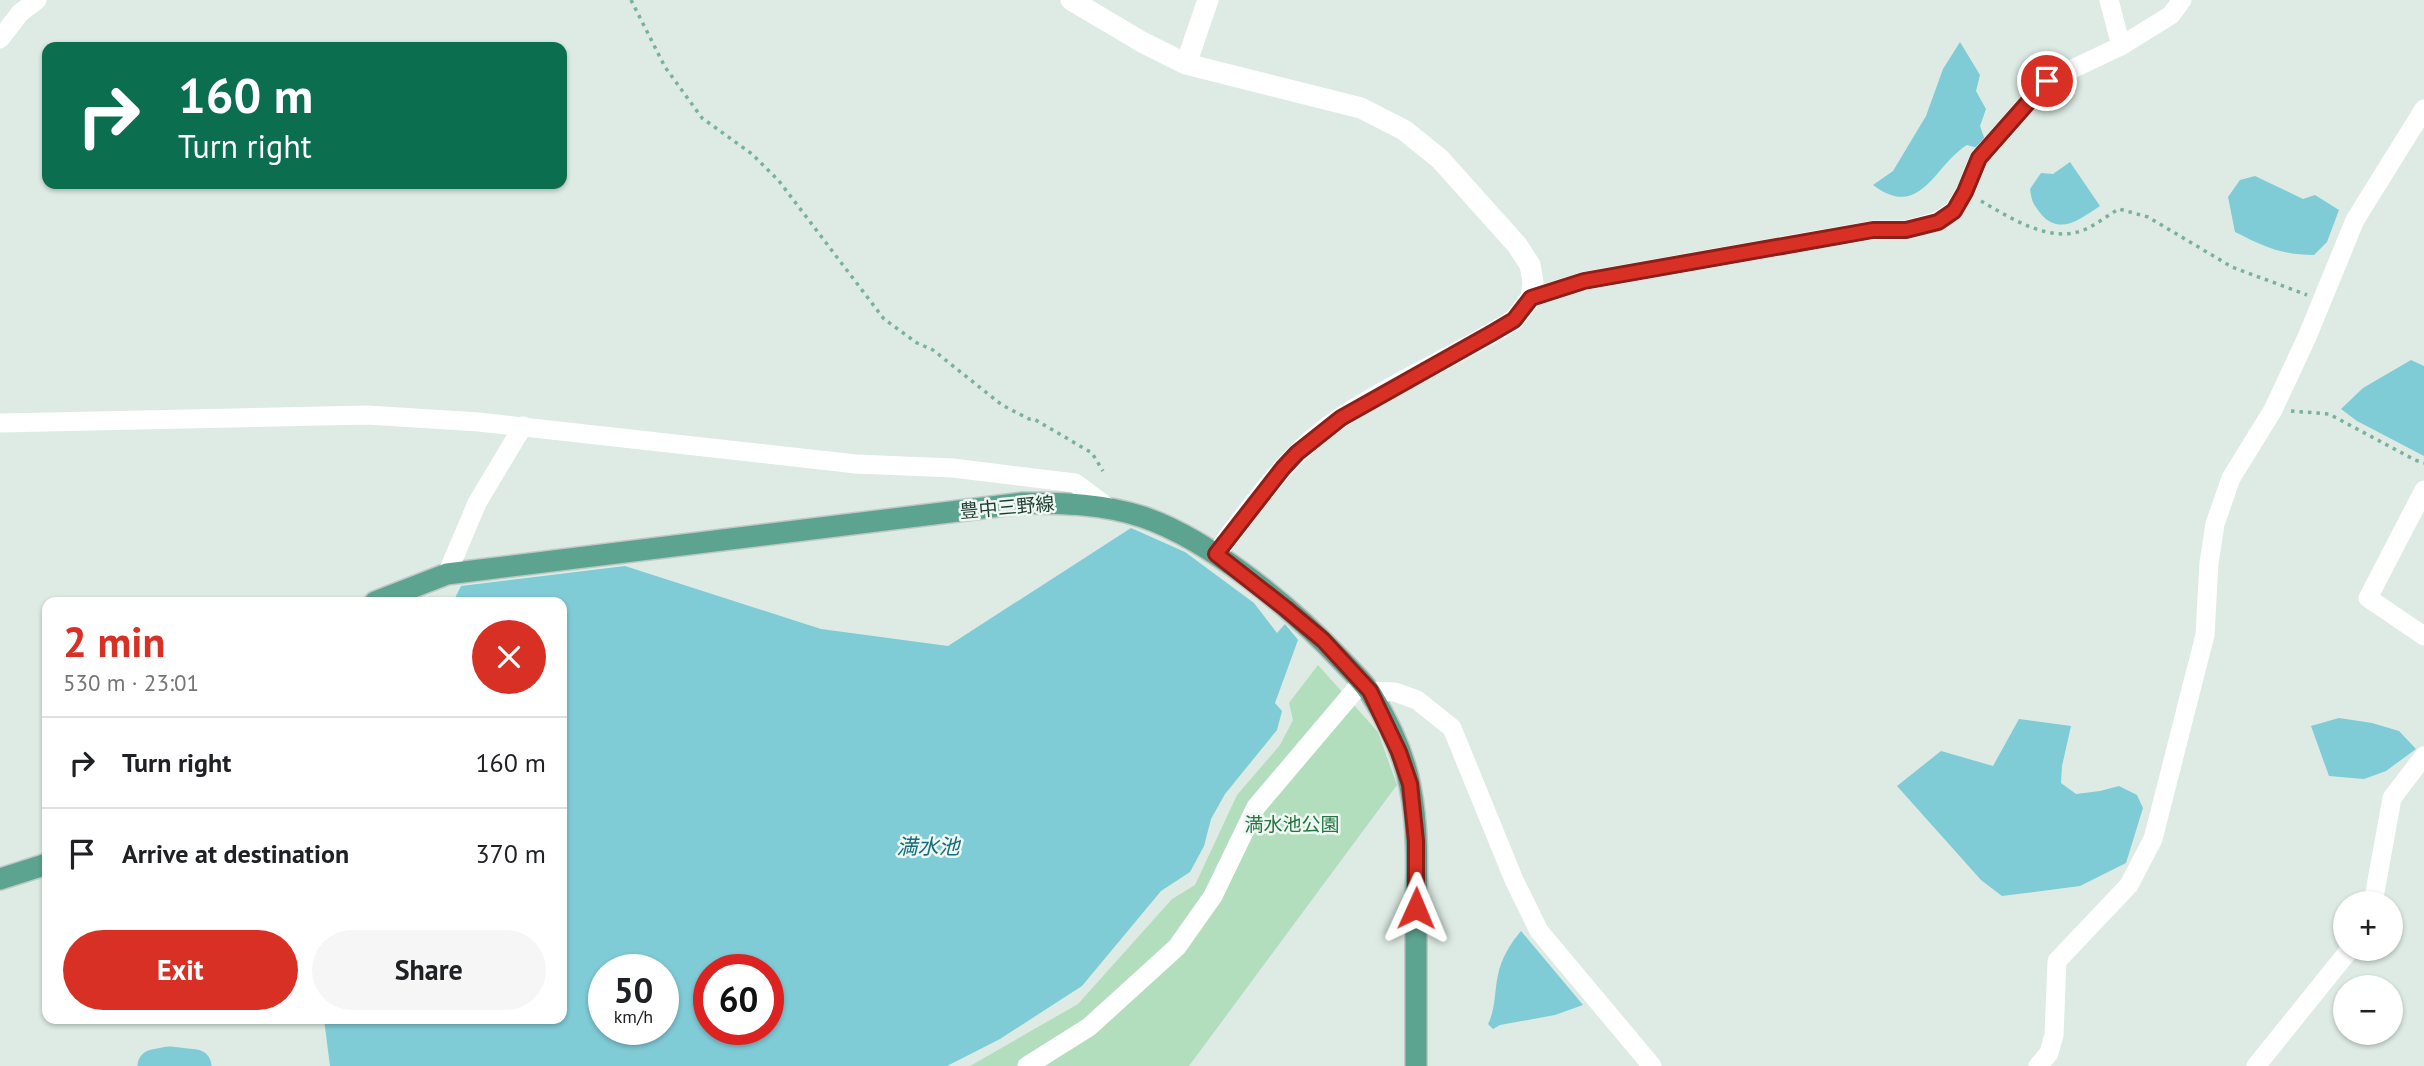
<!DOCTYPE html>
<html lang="en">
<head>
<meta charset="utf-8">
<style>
	:root { --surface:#fff; --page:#f6f6f6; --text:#202124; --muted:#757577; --line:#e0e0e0; --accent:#d93025 }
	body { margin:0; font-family:"PT Sans","Noto Sans JP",sans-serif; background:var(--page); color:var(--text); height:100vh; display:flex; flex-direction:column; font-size:26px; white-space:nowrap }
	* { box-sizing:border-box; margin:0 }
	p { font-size:23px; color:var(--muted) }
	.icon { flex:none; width:38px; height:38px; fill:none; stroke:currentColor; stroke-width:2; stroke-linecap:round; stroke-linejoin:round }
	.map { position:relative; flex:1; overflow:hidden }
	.drawer { position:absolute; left:42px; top:597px; width:525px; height:427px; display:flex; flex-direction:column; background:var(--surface); border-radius:14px; box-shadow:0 2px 5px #0004 }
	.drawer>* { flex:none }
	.guide { position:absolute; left:42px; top:42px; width:525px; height:147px; border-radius:14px; box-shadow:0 2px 5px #0004; background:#0b6e4f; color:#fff; overflow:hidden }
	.fabs { position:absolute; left:2333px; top:891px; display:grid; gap:14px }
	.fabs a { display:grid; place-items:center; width:70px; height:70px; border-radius:50%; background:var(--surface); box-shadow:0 2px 5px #0004; font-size:35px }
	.speed { position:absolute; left:588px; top:954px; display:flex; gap:14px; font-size:35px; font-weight:700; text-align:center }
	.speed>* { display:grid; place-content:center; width:91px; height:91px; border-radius:50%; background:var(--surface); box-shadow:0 2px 5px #0004; line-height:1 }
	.speed small { font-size:18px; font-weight:400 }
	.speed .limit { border:10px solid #d22; background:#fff; color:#111 }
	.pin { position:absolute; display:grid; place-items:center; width:60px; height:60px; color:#fff; margin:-30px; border:4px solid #fff; border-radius:50%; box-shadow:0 2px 7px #0007 }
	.me { position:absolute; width:77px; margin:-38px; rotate:1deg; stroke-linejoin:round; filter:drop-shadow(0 0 5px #0008) }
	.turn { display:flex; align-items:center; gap:24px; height:147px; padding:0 21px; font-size:32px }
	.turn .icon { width:91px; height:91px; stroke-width:2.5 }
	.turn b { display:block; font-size:49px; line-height:60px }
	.round { display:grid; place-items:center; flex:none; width:74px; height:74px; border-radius:37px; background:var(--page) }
	.headline { display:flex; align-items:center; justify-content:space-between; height:119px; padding:0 21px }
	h1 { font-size:42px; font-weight:700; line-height:52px; color:var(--accent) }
	.primary-button { display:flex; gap:14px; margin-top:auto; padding:14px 21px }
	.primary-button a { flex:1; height:80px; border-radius:42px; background:var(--accent); color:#fff; font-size:28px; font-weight:700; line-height:80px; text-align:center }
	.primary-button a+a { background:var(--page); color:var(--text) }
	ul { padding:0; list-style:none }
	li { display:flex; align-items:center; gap:21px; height:91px; padding:0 21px; border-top:2px solid var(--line) }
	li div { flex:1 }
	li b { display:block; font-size:26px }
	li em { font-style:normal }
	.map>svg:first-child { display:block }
	.green { fill:#b3debd }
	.water { fill:#7fcbd6; fill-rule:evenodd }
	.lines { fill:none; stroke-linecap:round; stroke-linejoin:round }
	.river { stroke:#7fcbd6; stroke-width:33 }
	.primary-casing { stroke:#c0c8c6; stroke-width:24 }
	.path { stroke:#7ab19e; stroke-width:3.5; stroke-dasharray:3.5 5; stroke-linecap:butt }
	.minor { stroke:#fff; stroke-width:19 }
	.tertiary { stroke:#fff; stroke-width:21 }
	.primary { stroke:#5da490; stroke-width:21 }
	.route-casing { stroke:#8d1f18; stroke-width:18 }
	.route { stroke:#d93025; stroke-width:12 }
	.labels { text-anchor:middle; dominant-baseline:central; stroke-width:5; stroke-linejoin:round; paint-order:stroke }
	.street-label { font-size:19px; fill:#1d3b32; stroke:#eef7f2 }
	.park-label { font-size:19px; fill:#247541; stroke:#eef7f2 }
	.water-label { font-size:21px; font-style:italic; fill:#136e7c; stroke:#eef7f2 }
</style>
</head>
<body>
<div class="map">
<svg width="2424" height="1066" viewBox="0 0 2424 1066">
	<rect width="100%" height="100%" fill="#ddebe4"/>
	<!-- green -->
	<path class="green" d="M1318,665L1378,732L1397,785L1189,1066H970L1078,1004L1172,899L1195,885L1237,795L1280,745L1293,720L1289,703Z"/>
	<!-- water -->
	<path class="water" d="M1960,42L1980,75L1976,91L1986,109L1980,126L1985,140L1978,148L1967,145C1934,165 1921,221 1873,185L1893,171L1926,116L1943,69Z
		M2070,162L2100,206C2080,219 2060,236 2041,214C2033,203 2032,203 2030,189L2041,173L2053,174Z
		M2255,176L2303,199L2315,195L2339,210L2327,242L2314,255C2281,255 2263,246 2235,232L2228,197L2240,180Z
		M2411,360L2424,366V456L2357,421L2341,409L2363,388Z
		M1131,528L1185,552L1254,603L1277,633L1285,624L1298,640L1275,703L1282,711L1277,730L1225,794L1211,819L1204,846L1190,872L1161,891L1082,986L1000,1039L947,1066H330L324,1019L562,1018V602H453L461,586L625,566L821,629L948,646ZM604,970H663V1029H604ZM709,970H768V1029H709Z
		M2339,718L2372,723L2399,731L2416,749L2386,771L2364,779L2329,776L2311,726Z
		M2019,719L2071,726L2062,766L2061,783L2076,794L2100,791L2119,786L2137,795L2143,808L2126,863L2080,886L2002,896L1981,880L1897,786L1941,751L1993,766Z
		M1521,931L1583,1005L1555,1015L1500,1025L1493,1029L1488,1024C1496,1008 1494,993 1498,975C1501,959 1510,944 1521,931Z"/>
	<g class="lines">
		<!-- river -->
		<path class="river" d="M154,1066L169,1063L195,1066"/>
		<!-- primary casing -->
		<g class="primary-casing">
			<path id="primary" d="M375,602L447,574L1023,503C1063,503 1104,504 1143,517C1211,540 1294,610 1343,662C1352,672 1364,682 1371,694C1388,721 1404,755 1410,786C1418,826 1417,867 1416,907C1416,960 1416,1013 1416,1066
				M0,879L47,864"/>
		</g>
		<!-- path -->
		<path class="path" d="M631,0L665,67L702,118L752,154L779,181L884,319L917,343L933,350L1002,405L1029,419H1034L1092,453L1103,471
			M1981,201C2011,218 2051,245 2086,229C2097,224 2108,215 2119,209L2148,217L2232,267L2307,295
			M2291,411L2329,414L2415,460L2424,463"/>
		<!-- minor -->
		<path class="minor" d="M2109,0L2121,46
			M0,39L20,13L37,0
			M1531,298L1584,281L1873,230H1906L1938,221L1953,211L1965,192L1979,158L2047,81L2121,46L2171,15L2182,0
			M0,423L367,415L479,422L856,464L953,468L1075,483L1110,509
			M2424,490L2368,598L2424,636
			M447,574L477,503L523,426
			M1370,691L1395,692L1417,700L1452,728L1514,880L1539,931L1652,1066
			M2373,903L2392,798L2424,756
			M1027,1066L1089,1027L1177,947L1213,896L1256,807L1362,682
			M2038,1066L2049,1053L2054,1035L2057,961L2129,885L2153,839L2205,635L2209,563L2215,524L2231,478L2273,410L2307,337L2355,220L2424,109
			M2256,1066L2351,948"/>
		<!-- tertiary -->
		<path class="tertiary" d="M1071,0L1142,42L1186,64L1361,108L1404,130L1440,159L1517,245L1530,265L1533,282L1531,298L1514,320C1458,355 1397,381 1342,417C1289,451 1253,505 1216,554
			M1186,64L1208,0"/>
		<!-- primary -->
		<use href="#primary" class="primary"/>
	</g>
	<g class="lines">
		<!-- route casing -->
		<g class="route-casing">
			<path id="route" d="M1416,908V841L1410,784L1399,752L1370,691L1323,640L1285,608L1216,554L1283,468L1297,453L1341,418L1492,333L1514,320L1531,298L1584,281L1873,230H1906L1938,222L1954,211L1965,192L1979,158L2047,81"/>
		</g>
		<!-- route -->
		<use href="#route" class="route"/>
	</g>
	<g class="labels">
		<!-- street labels -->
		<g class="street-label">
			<text transform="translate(1007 507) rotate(-5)">豊中三野線</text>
		</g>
		<!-- park labels -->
		<g class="park-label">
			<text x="1292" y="824">満水池公園</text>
		</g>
		<!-- water labels -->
		<g class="water-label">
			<text x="928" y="846">満水池</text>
		</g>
	</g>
</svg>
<div class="fabs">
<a>+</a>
<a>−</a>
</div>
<div class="speed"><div>50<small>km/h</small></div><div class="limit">60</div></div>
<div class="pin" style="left:2047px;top:81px;background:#d93025"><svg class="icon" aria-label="arrive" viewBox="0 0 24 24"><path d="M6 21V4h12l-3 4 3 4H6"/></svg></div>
<svg class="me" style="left:1416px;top:908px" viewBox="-20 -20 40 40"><path d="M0-17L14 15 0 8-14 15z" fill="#d93025" stroke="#fff" stroke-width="4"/></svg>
<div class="guide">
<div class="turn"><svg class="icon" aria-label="right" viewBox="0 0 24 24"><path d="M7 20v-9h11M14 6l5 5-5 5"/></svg><div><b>160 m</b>Turn right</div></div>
</div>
<section class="drawer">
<div class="headline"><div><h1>2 min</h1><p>530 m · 23:01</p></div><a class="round" style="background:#d93025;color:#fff"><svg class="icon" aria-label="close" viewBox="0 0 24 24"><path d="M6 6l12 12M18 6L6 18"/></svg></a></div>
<ul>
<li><svg class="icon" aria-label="right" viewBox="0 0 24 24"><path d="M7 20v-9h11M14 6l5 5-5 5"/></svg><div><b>Turn right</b></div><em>160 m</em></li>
<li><svg class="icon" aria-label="arrive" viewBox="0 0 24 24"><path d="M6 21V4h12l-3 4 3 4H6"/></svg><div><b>Arrive at destination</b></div><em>370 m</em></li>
</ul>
<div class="primary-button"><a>Exit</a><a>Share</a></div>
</section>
</div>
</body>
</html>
